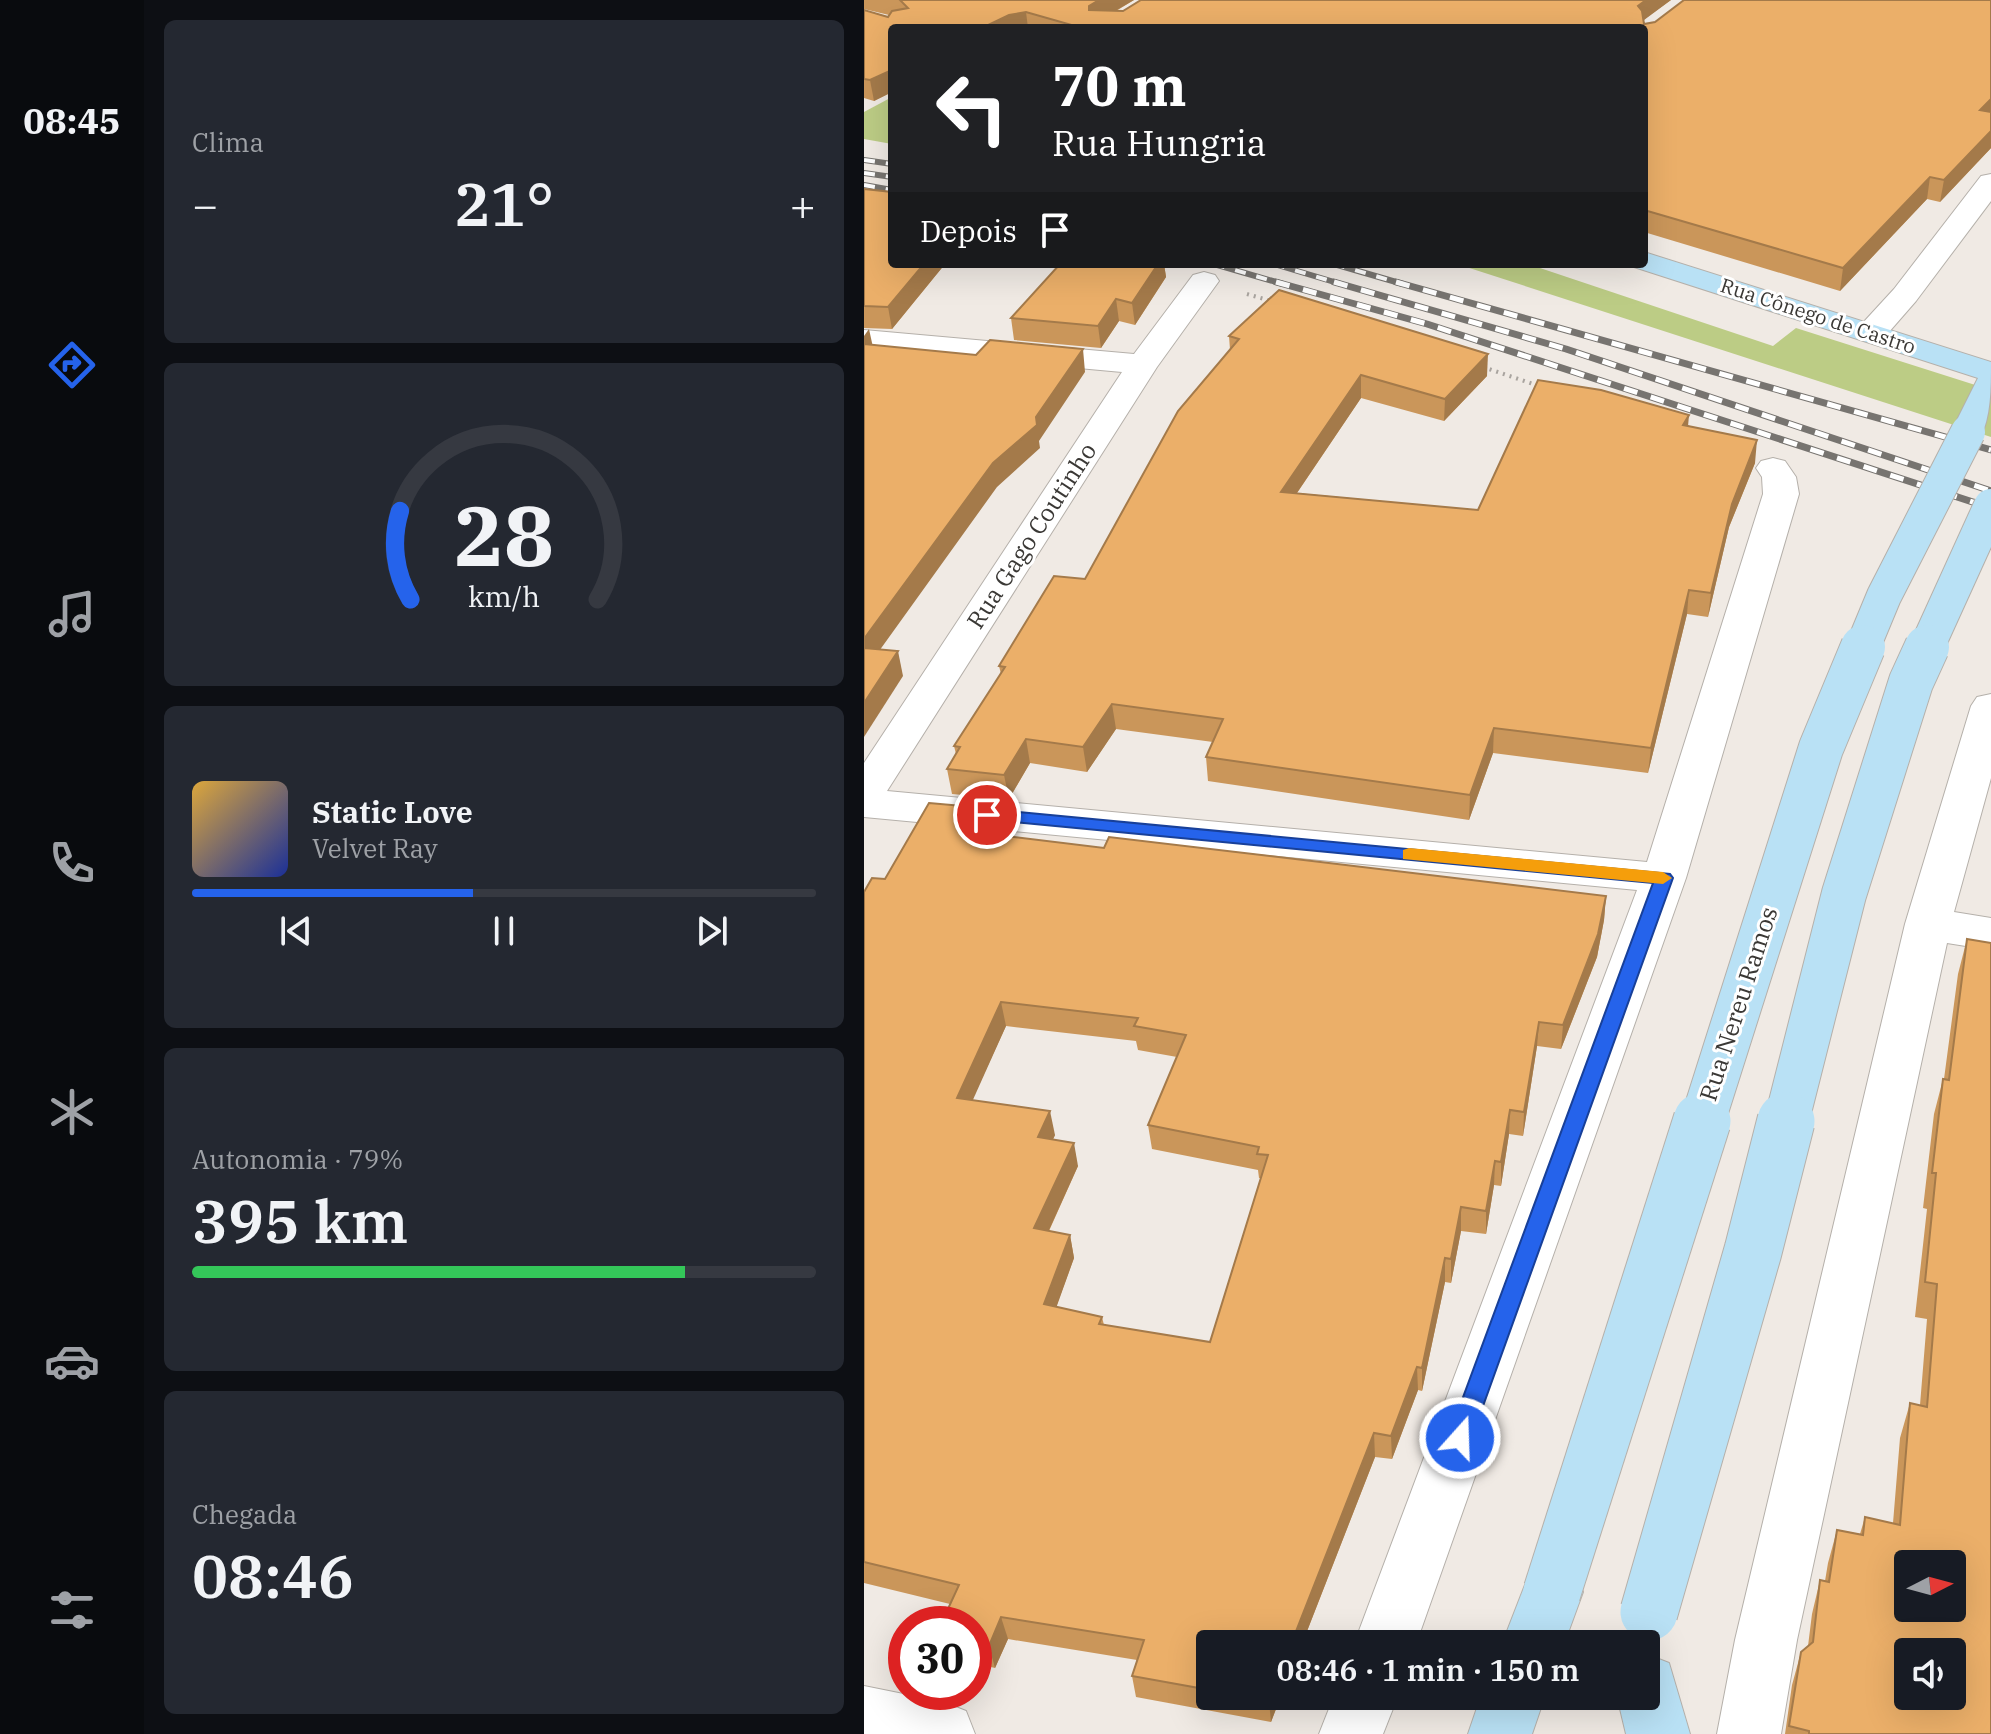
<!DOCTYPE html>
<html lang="pt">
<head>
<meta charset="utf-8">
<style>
	body { margin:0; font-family:"IBM Plex Serif",serif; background:#242831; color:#f1f3f6; height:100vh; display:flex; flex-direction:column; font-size:30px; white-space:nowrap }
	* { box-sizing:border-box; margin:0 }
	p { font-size:26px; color:#9ea1a6 }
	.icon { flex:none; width:44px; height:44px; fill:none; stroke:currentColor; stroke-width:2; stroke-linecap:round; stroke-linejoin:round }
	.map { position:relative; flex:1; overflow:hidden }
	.panel { display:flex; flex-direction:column; gap:20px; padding:20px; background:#0d0f14; width:720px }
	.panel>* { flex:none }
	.top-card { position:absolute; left:24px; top:24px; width:760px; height:244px; border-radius:8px; box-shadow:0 8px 32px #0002; background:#202124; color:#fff; overflow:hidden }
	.needle { width:52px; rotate:84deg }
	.controls { position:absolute; left:1030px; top:1550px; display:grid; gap:16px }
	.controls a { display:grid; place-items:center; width:72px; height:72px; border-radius:8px; background:#171b24; box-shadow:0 8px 32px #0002; font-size:40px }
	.speed { position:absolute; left:24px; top:1606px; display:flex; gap:16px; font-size:40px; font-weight:700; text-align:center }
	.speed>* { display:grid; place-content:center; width:104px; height:104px; border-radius:50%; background:#171b24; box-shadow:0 8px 32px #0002; line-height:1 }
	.speed .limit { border:12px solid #d22; background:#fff; color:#111 }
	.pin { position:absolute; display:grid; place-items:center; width:68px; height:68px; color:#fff; margin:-34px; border:4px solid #fff; border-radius:50%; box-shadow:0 2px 8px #0007 }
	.me { position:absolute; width:88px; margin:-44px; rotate:20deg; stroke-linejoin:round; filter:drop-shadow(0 0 6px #0008) }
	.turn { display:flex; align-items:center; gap:28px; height:168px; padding:0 32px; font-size:36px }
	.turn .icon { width:104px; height:104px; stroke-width:2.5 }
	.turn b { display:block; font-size:56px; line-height:68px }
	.then { display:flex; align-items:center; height:76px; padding:0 32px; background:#0003; gap:16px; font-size:30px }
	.big { font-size:60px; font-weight:600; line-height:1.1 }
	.panel .tile { flex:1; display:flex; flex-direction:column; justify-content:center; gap:12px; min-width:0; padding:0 28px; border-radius:12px; background:#242831 }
	.panel .dial { align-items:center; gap:0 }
	.dial svg { height:208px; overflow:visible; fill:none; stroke:#363941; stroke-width:7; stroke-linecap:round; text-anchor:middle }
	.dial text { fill:#f1f3f6; stroke:none }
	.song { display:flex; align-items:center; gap:24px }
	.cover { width:96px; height:96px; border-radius:12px; background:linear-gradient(135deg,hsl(40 70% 55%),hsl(230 70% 35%)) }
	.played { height:8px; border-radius:4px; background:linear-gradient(90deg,#2563eb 45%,#363941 45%) }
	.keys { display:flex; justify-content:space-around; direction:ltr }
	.heat { display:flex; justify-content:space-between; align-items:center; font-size:44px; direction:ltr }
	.charge { height:12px; border-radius:6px; background:linear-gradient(90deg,#34c759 79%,#363941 0) }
	.trip { position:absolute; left:332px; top:1630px; width:464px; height:80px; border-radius:8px; background:#171b24; box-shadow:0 8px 32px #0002; font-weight:600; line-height:80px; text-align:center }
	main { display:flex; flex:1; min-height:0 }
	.menu { display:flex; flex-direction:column; width:144px; justify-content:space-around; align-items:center; background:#090b0e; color:#9ea1a6 }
	.menu .icon { width:56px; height:56px }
	.menu .current { color:#2563eb }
	.menu b { font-size:36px; color:#f1f3f6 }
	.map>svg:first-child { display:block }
	.green { fill:#bccc85 }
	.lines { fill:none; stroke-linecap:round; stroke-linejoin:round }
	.street-casing { stroke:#b5b0aa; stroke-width:2 }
	.secondary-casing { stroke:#b5b0aa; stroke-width:2 }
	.path { stroke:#a9a49f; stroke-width:4; stroke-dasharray:2 5; stroke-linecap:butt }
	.street { fill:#fff; fill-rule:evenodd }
	.secondary { fill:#b9e1f5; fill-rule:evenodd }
	.rail-far1-casing { stroke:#777470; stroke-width:6 }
	.rail-casing { stroke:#777470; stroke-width:7 }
	.rail-far1 { stroke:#fff; stroke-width:4; stroke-dasharray:11; stroke-linecap:butt }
	.rail { stroke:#fff; stroke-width:5; stroke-dasharray:14; stroke-linecap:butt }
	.secondary-bridge-far2-casing { stroke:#b5b0aa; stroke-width:36; stroke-linecap:butt }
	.secondary-bridge-far1-casing { stroke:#b5b0aa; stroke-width:46; stroke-linecap:butt }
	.secondary-bridge-casing { stroke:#b5b0aa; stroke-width:59; stroke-linecap:butt }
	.secondary-bridge-far2 { stroke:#b9e1f5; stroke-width:34 }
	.secondary-bridge-far1 { stroke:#b9e1f5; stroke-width:44 }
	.secondary-bridge { stroke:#b9e1f5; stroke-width:57 }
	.wall { fill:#ca965a; fill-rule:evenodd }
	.shaded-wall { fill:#a47a4a }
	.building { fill:#ebaf69; stroke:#a47a4a; stroke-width:2; fill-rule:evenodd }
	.route { fill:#2563eb; stroke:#184099; stroke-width:2 }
	.slow { fill:#f59e0b }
	.labels { text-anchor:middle; stroke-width:6; stroke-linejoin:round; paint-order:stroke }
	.far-street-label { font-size:20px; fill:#3a3835; stroke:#fff }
	.street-label { font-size:24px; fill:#3a3835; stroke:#fff }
</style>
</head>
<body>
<main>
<nav class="menu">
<b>08:45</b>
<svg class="icon current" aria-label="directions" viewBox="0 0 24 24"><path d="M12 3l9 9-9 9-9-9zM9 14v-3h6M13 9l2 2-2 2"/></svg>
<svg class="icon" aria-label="music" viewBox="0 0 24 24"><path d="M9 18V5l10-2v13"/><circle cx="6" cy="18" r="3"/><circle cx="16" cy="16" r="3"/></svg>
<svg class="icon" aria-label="phone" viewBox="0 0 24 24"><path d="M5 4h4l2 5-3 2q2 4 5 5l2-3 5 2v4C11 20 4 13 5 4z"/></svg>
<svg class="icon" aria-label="climate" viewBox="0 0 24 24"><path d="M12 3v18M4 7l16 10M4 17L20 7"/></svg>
<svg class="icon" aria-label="car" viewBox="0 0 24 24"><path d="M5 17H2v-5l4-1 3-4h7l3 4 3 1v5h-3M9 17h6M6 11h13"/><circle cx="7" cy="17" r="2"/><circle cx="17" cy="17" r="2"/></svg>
<svg class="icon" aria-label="filters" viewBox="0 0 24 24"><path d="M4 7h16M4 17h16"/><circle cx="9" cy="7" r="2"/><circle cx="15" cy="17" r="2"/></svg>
</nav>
<section class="panel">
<div class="tile"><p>Clima</p>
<div class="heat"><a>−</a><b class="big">21°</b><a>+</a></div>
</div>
<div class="tile dial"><svg viewBox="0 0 100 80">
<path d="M14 69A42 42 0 1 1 86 69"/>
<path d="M14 69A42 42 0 0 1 10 35" stroke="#2563eb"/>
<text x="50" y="56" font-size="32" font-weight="700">28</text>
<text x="50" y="72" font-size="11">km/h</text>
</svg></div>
<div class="tile">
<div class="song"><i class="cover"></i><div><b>Static Love</b><p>Velvet Ray</p></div></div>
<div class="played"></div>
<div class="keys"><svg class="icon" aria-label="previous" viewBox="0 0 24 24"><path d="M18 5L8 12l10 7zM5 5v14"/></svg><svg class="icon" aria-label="pause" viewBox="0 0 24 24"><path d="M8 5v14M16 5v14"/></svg><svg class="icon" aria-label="next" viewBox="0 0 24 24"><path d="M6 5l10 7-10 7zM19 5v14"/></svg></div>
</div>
<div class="tile"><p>Autonomia · 79%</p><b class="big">395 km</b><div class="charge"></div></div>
<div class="tile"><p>Chegada</p><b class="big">08:46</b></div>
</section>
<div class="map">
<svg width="1127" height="1734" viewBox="0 0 1127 1734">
	<rect width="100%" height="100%" fill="#f0eae4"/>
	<!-- green -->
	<g class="green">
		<polygon points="28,97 28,144 0,139 0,112"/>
		<polygon points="593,264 676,264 673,267 909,346 932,328 1127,390 1127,437"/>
	</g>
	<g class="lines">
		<defs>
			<g id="street">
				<polygon points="1127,174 1127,201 1052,301 1018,340 996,340 991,333 996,326 1030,289 1117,176"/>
				<polygon points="340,272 351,275 355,281 293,367 23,791 783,862 899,494 898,477 892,468 897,461 909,458 921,461 932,477 935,494 822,878 552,1644 490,1644 773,890 0,817 0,763 258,372 0,348 0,330 270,354 329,275"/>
				<polygon points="1127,694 1127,778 1090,912 1127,918 1127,950 1083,943 933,1640 917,1734 853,1734 871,1640 1041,924 1107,706 1113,697"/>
				<polygon points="0,1686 79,1702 102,1711 111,1734 0,1734"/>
				<polygon points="470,1696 534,1696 519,1734 455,1734"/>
			</g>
			<g id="secondary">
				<path d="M 780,252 L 1127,362 C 1127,389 1127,416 1116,439 L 1104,442 L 1092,439 L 1087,432 L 1114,378 L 770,267 L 767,264 L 780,264 Z"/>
				<polygon points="688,1563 710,1572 719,1592 700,1644 638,1644 666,1572"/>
				<polygon points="782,1654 805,1663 826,1734 762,1734 753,1696 782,1696"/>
				<polygon points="617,1696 681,1696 668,1734 604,1734"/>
			</g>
		</defs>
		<!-- street casing -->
		<use href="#street" class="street-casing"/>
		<!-- secondary casing -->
		<use href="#secondary" class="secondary-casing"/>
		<!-- path -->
		<g class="path">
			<polyline points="383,294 407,301"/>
			<polyline points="619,367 678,387"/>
		</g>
		<!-- street -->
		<use href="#street" class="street"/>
		<!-- secondary -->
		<use href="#secondary" class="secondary"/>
		<defs>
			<g id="rail-far1">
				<polyline points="0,160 28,164"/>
				<polyline points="0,173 28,177"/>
				<polyline points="0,185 28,190"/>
				<polyline points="350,264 419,284"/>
				<polyline points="410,264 477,284"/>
				<polyline points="470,264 539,284"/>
			</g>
			<g id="rail">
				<polyline points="412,282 563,324 1127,508"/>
				<polyline points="470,282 702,349 1127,491"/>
				<polyline points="532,282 1127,450"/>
			</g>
		</defs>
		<!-- rail-far1 casing -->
		<use href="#rail-far1" class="rail-far1-casing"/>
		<!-- rail casing -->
		<use href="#rail" class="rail-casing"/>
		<!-- rail-far1 -->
		<use href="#rail-far1" class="rail-far1"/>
		<!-- rail -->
		<use href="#rail" class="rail"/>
		<defs>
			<g id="secondary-bridge-far2">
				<polyline points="998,649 1020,596 1104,432"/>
				<polyline points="1062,649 1127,506"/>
			</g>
			<g id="secondary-bridge-far1">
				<polyline points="838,1123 957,748 999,647"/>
				<polyline points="922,1123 980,894 1047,682 1063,647"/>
			</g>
			<g id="secondary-bridge">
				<polyline points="688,1592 838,1121"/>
				<polyline points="785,1612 889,1251 922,1121"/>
			</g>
		</defs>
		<!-- secondary-bridge-far2 casing -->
		<use href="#secondary-bridge-far2" class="secondary-bridge-far2-casing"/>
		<!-- secondary-bridge-far1 casing -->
		<use href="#secondary-bridge-far1" class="secondary-bridge-far1-casing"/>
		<!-- secondary-bridge casing -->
		<use href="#secondary-bridge" class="secondary-bridge-casing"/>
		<!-- secondary-bridge-far2 -->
		<use href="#secondary-bridge-far2" class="secondary-bridge-far2"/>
		<!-- secondary-bridge-far1 -->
		<use href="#secondary-bridge-far1" class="secondary-bridge-far1"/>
		<!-- secondary-bridge -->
		<use href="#secondary-bridge" class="secondary-bridge"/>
	</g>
	<!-- wall -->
	<g class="wall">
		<polygon points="0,0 270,0 252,11 259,11 277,0 807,0 779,20 780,24 1127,0 1127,148 1076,202 1063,199 976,291 780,232 780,28 28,28 28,92 10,101 0,98 0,10 24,17 25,15 0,9"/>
		<polygon points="0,189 28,264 81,264 28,329 0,328"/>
		<polygon points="196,264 300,264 302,277 271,325 255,321 237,348 150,340 147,318"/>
		<polygon points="365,336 623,376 580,421 497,398 433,493 614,510 824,426 891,463 865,527 844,617 823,614 784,773 629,753 605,820 344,781 342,757 349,742 252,729 223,772 166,763 145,799 88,794 83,769 92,754 90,746 137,674 135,666 221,579 366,350"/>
		<path d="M 122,808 L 126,832 L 125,834 L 240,848 L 742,896 L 740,920 L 733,957 L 697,1049 L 673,1046 L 659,1136 L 645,1134 L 637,1186 L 630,1185 L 622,1234 L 597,1231 L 587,1283 L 581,1282 L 558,1391 L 554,1390 L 528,1459 L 511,1457 L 438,1644 L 346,1644 L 346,1696 L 417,1696 L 407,1722 L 272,1697 L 268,1676 L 273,1660 L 144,1639 L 131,1668 L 110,1663 L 110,1624 L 86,1604 L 0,1583 L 0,892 L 21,879 ZM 142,1026 L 272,1041 L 274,1050 L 313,1057 L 284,1125 L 288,1149 L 394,1170 L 395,1178 L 397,1178 L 346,1342 L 240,1325 L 238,1317 L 192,1307 L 210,1258 L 206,1235 L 185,1231 L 214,1166 L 189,1139 L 191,1135 L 108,1100 Z"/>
		<polygon points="1103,939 1127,1734 921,1734 928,1685 937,1652 944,1646 948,1614 956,1580 961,1581 964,1563 973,1530 996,1534 1001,1517 1029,1523 1036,1438 1046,1403 1056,1405 1063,1319 1051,1317 1063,1209 1059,1208 1070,1114 1079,1079 1080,1079 1094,974"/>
	</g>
	<!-- shaded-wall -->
	<g class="shaded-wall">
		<polygon points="235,0 270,0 227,25 225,10 225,6"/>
		<polygon points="782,0 807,0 772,26 774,6"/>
		<polygon points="162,12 164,28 118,28 145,15"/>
		<polygon points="28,70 28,92 10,101 6,80"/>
		<polygon points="1127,99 1127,117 1116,110"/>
		<polygon points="1127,131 1127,148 1076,202 1080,180"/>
		<polygon points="1066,177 1063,199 976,291 979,268"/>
		<polygon points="60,264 81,264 28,329 24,307"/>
		<polygon points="294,264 300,264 302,277 271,325 268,303"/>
		<polygon points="252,299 255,321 237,348 234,326"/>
		<polygon points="5,329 10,352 0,364 0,336"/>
		<polygon points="219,349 221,372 175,441 176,448 133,487 0,672 0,639 129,463 172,417"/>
		<polygon points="624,354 623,376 580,421 581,399"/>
		<polygon points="497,375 497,398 418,515 417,492"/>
		<polygon points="825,415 823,438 819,425"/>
		<polygon points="893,440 891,463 865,527 844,617 847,593 868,504"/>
		<polygon points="825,590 823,614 784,773 787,748"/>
		<polygon points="34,651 39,676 0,737 0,703"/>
		<polygon points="248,704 252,729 223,772 219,747"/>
		<polygon points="630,728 629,753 605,820 606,795"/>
		<polygon points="162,739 166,763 145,799 140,775"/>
		<polygon points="122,808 126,832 112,856 108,832"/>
		<polygon points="742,896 740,920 733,957 697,1049 699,1025"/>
		<polygon points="137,1002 142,1026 99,1122 93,1098"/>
		<polygon points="675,1022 673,1046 659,1136 660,1112"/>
		<polygon points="646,1110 645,1134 637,1186 637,1162"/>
		<polygon points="186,1111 191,1135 179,1161 174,1137"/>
		<polygon points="210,1143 214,1166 175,1252 170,1228"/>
		<polygon points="631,1161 630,1185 622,1234 622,1211"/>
		<polygon points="597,1207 597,1231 587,1283 587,1259"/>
		<polygon points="206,1235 210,1258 185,1328 180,1304"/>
		<polygon points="581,1258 581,1282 558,1391 558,1368"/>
		<polygon points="553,1367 554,1390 528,1459 527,1436"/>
		<polygon points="510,1433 511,1457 438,1644 427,1644"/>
		<polygon points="137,1617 144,1639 131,1668 125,1646"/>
		<polygon points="407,1696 417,1696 407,1722 405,1701"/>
	</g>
	<!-- building -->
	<g class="building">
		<polygon points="36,0 235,0 225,6 225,10 259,11 277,0 782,0 774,6 778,11 780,24 791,22 820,0 1127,0 1127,99 1116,110 1127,112 1127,131 1080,180 1066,177 979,268 780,210 782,208 780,207 780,28 218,28 162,12 145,15 118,28 28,28 28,70 6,80 0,79 0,10 24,17 28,11 44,8"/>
		<polygon points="0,189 28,192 28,264 60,264 24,307 0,306"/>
		<polygon points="196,264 294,264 268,303 252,299 234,326 147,318"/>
		<polygon points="415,290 624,354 581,399 497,375 417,492 614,510 674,380 737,390 825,415 819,425 893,440 868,504 847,593 825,590 787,748 630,728 606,795 342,757 359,719 248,704 219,747 162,739 140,775 83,769 96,747 90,746 141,667 135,666 190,576 221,579 314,411 375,339 365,336"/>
		<polygon points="126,340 219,349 172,417 173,425 129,463 0,639 0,344 112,355"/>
		<polygon points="0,648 34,651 0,703"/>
		<path d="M 65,803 L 122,808 L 108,832 L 240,848 L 245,837 L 742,896 L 734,934 L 699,1025 L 675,1022 L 660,1112 L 646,1110 L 637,1162 L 631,1161 L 622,1211 L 597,1207 L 587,1259 L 581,1258 L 558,1368 L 553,1367 L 527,1436 L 510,1433 L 427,1644 L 346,1644 L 346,1690 L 268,1676 L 280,1640 L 137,1617 L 125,1646 L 110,1643 L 110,1624 L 77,1624 L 95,1585 L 0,1562 L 0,892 L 8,878 L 21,879 ZM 137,1002 L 274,1018 L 270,1026 L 322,1035 L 284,1125 L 395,1147 L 393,1154 L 404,1155 L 346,1342 L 235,1324 L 238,1317 L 180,1304 L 206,1235 L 170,1228 L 210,1143 L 174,1137 L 186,1111 L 93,1098 Z"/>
		<path d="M 1103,939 L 1127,943 L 1127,1734 L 945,1734 L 945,1731 L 925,1726 L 937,1652 L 949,1642 L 956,1580 L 965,1582 L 973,1530 L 999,1535 L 1001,1517 L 1036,1525 L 1046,1403 L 1063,1407 L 1073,1284 L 1061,1282 L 1072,1173 L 1068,1173 L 1079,1079 L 1085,1080 ZM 1044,1564 L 1088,1564 L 1088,1608 L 1044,1608 ZM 1044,1652 L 1088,1652 L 1088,1696 L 1044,1696 Z"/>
		<polygon points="379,1696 407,1696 405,1701"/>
	</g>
	<!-- route -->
	<polygon class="route" points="123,809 806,874 809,878 605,1445 596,1448 588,1445 584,1438 789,883 117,819 114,815"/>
	<!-- slow -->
	<polygon class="slow" points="545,848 799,872 808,878 799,884 539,859 539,850"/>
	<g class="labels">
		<!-- far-street labels -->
		<g class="far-street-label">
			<text transform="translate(954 316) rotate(18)" y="7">Rua Cônego de Castro</text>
		</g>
		<!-- street labels -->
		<g class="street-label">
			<text transform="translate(168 536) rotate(-57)" y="8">Rua Gago Coutinho</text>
			<text transform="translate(875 1004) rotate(-72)" y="8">Rua Nereu Ramos</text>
		</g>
	</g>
</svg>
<div class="controls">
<a><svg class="needle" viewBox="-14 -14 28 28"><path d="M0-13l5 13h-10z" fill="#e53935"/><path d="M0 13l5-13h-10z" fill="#9ea1a6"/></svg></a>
<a><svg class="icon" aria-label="sound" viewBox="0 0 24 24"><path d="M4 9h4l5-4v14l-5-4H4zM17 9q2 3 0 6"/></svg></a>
</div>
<div class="speed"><div class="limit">30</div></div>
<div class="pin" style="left:123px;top:815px;background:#d93025"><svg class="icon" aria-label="arrive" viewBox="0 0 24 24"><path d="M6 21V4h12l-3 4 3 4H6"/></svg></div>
<svg class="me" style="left:596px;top:1438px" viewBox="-20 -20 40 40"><circle r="17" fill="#2563eb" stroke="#fff" stroke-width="3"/><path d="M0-11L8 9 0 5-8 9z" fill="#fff"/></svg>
<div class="trip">08:46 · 1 min · 150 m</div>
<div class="top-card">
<div class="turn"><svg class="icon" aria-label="left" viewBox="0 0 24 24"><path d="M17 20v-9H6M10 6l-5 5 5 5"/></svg><div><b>70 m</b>Rua Hungria</div></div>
<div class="then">Depois<svg class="icon" aria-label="arrive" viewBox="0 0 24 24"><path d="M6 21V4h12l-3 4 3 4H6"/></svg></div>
</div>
</div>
</main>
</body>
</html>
